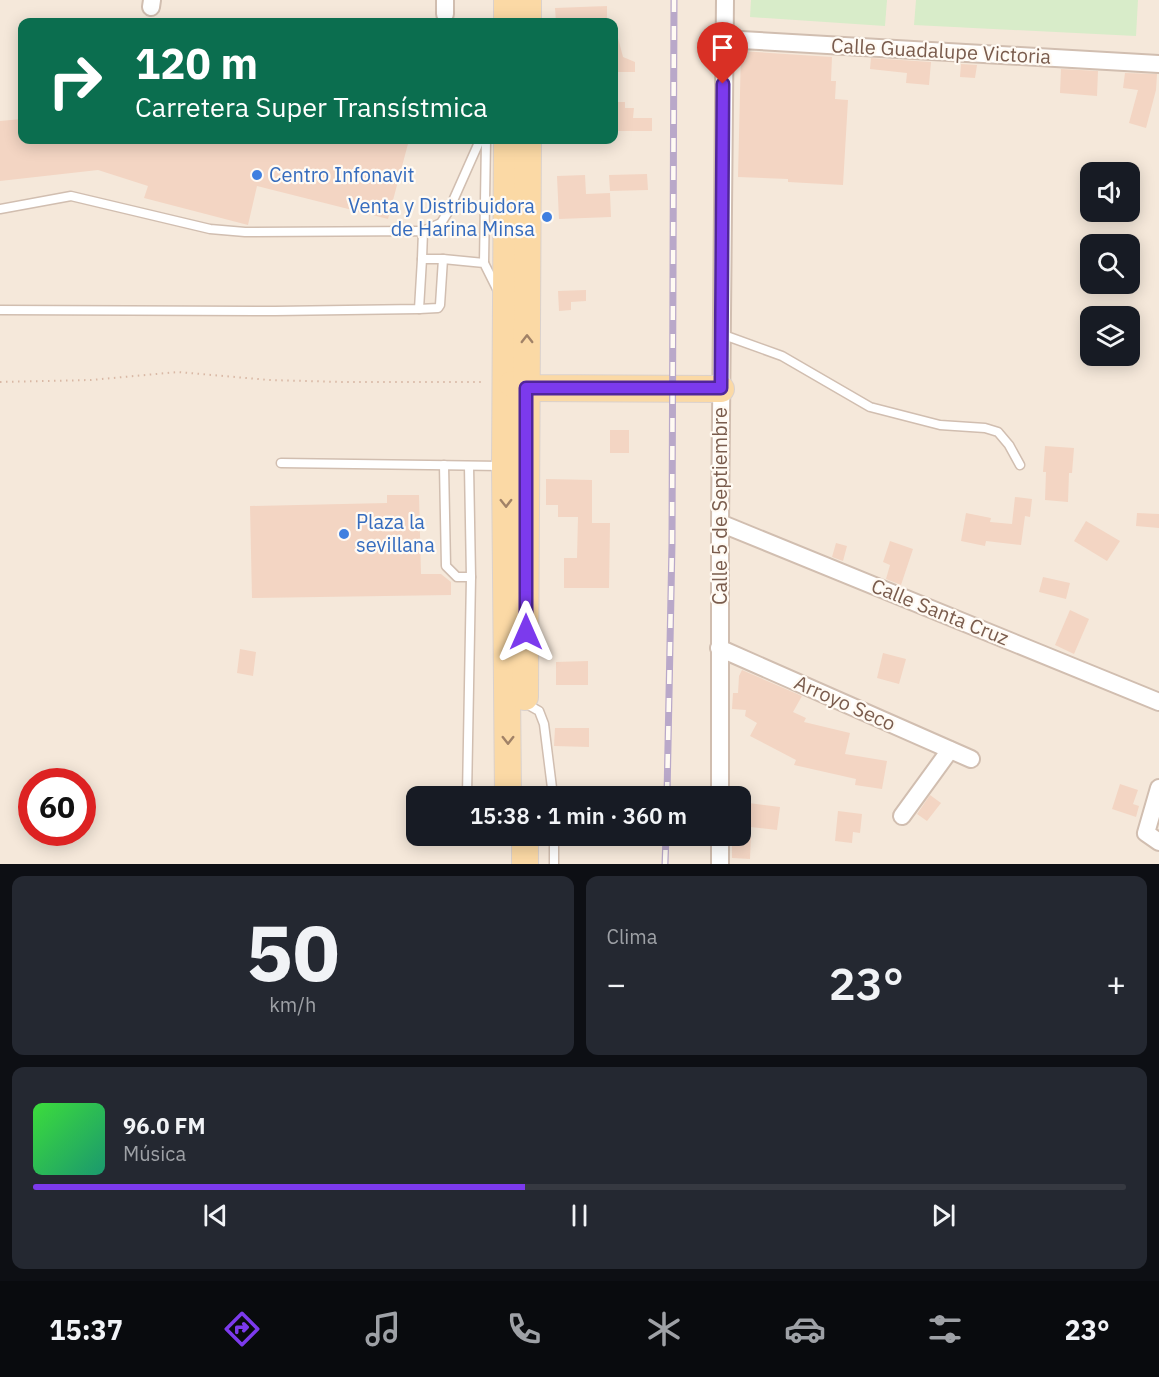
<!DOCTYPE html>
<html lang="es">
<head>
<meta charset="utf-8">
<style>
	body { margin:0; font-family:"IBM Plex Sans",sans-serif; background:#242831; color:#f1f3f6; height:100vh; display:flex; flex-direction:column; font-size:22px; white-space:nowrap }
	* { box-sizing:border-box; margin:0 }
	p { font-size:20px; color:#9ea1a6 }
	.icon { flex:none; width:33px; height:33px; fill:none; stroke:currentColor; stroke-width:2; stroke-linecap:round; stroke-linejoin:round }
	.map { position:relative; height:864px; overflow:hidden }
	.side { display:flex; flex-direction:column; gap:12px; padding:12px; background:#0d0f14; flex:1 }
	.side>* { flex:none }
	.hud { position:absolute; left:18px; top:18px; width:600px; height:126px; border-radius:12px; box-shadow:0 3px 15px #0003; background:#0b6e4f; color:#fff; overflow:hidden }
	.tools { position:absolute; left:1080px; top:162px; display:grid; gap:12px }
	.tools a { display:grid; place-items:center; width:60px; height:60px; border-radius:12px; background:#171b24; box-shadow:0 3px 15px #0003; font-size:30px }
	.speed { position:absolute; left:18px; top:768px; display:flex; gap:12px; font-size:30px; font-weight:700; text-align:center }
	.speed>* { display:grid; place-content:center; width:78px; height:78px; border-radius:50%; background:#171b24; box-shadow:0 3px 15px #0003; line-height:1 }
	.speed .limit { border:9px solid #d22; background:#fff; color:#111 }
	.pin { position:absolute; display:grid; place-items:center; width:51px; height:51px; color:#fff; margin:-62px -26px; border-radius:50% 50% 50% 0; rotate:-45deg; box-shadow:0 0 6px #0007 }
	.pin .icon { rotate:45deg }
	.me { position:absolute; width:66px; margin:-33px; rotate:0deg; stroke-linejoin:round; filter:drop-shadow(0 0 4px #0008) }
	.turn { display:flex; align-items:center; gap:21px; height:126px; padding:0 18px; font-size:27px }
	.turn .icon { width:78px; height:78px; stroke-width:2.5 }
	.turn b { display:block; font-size:42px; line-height:51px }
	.big { font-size:45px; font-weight:600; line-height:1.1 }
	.side .tile { flex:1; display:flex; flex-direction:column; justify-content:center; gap:9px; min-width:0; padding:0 21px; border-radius:12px; background:#242831 }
	.side .dial { align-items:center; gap:0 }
	.dial b { font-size:78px; line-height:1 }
	.song { display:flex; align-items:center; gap:18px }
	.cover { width:72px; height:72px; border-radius:9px; background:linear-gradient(135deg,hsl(120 70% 55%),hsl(160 70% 35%)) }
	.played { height:6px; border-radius:3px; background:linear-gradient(90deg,#7c3aed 45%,#363941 45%) }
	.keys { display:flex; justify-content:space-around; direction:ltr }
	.heat { display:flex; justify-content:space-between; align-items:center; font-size:33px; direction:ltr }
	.side .tiles { flex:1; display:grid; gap:12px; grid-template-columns:1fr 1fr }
	.tile:last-child { grid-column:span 2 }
	.trip { position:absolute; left:406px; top:786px; width:345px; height:60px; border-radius:12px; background:#171b24; box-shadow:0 3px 15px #0003; font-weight:600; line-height:60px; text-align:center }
	.menu { display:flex; height:96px; justify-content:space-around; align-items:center; background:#090b0e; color:#9ea1a6 }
	.menu .icon { width:42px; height:42px }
	.menu .active { color:#7c3aed }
	.menu b { font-size:27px; color:#f1f3f6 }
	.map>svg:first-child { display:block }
	.residential { fill:#f5e8da; fill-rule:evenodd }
	.green { fill:#d8ecc9 }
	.building { fill:#f3d5c3 }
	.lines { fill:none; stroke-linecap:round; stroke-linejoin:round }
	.service-casing { stroke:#d1beb0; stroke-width:11 }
	.minor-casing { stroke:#d1beb0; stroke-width:20 }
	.primary-casing { stroke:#dad1cd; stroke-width:28 }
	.path { stroke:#d9b8a5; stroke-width:2; stroke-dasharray:1.5 4.5; stroke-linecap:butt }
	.service { stroke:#fff; stroke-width:8 }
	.minor { stroke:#fff; stroke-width:16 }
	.primary { stroke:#fbd9a5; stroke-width:26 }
	.rail-casing { stroke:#b9a8c9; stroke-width:7 }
	.rail { stroke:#fffaf3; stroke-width:4.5; stroke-dasharray:14; stroke-linecap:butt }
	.oneway { stroke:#a18267 }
	.route-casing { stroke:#51269a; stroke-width:15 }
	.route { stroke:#7c3aed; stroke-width:10 }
	.shop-dot { fill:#3f7fe0; stroke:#fffaf3; stroke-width:2 }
	.labels { text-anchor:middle; stroke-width:4.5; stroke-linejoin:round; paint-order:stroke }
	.street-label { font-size:20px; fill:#7a5c4d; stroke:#fffaf3 }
	.shop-label { font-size:20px; fill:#366cbe; stroke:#fffaf3; text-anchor:start }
</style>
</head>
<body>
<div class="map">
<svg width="1159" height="864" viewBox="0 0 1159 864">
	<rect width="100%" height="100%" fill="#fdf6ec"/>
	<!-- residential -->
	<path class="residential" d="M 0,0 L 1159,0 L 1159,864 L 0,864 ZM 22,22 L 614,22 L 614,140 L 22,140 ZM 1090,172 L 1130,172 L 1130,212 L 1090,212 ZM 1090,244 L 1130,244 L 1130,284 L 1090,284 ZM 1090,316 L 1130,316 L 1130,356 L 1090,356 ZM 32,782 L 82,782 L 82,832 L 32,832 ZM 417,796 L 741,796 L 741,836 L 417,836 Z"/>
	<!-- green -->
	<g class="green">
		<polygon points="751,0 887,0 885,26 750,17"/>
		<polygon points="916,0 1138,0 1136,36 914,25"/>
	</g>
	<!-- building -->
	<g class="building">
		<polygon points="607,6 607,22 556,22 555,8"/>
		<polygon points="614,34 617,34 623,57 635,62 635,72 614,72"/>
		<polygon points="741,51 832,57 831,81 836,81 835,99 848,100 843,185 788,182 788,179 738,177"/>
		<polygon points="871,58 931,62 929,85 906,83 907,73 870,69"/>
		<polygon points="961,64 977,65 975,78 960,77"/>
		<polygon points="1061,69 1098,71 1097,96 1060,93"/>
		<polygon points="1125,73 1157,74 1156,90 1146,128 1129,123 1138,90 1123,88"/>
		<polygon points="614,102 625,102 625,108 634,108 633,118 652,118 652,131 614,131"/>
		<polygon points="22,119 22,140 409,140 388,219 257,186 248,225 144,198 148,186 98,170 0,181 0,121"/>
		<polygon points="647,174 648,190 610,191 609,175"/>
		<polygon points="585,175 586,194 610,193 611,217 559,219 557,176"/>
		<polygon points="586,290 586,301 571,302 571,310 559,311 558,291"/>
		<rect x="610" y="430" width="19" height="23"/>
		<polygon points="1045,446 1074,448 1072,473 1069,473 1068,502 1045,500 1046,472 1043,472"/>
		<polygon points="546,479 592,480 592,523 610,523 609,588 564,588 564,558 577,558 578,517 558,517 558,505 546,505"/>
		<polygon points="387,495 419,495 421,574 441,574 451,582 451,595 252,598 250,506 387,503"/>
		<polygon points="1015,497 1032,499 1030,517 1025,516 1021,545 986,541 985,546 961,541 966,513 991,518 990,522 1012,524"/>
		<polygon points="1137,513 1159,514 1159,528 1136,526"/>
		<polygon points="1086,521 1120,541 1107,561 1074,541"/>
		<polygon points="890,541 913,549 901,585 886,579 890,565 883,562"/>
		<polygon points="836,543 847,546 843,561 832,557"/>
		<polygon points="1043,577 1070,583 1066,599 1039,592"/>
		<polygon points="1070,610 1089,619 1074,654 1055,645"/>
		<polygon points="240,649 256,652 253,676 237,673"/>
		<polygon points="883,653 906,659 899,684 877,678"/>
		<polygon points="588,661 588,685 556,685 556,662"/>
		<polygon points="742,670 802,696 793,712 806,718 804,722 850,733 845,754 887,761 882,789 855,785 856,779 794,765 796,760 750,736 757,723 745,716 746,710 732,709 733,693 738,693 739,676"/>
		<polygon points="555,728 589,728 589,747 554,746"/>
		<polygon points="1120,784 1138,790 1133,804 1139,806 1136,817 1112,809"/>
		<polygon points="930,795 941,803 927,821 917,814"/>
		<polygon points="741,802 780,807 777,830 741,826"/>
		<polygon points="838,811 862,814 860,833 853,832 852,843 835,841"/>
		<polygon points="732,836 751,836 750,859 732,858"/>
	</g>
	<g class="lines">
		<defs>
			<g id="service">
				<polyline points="0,209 71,196 210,229 245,232 423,231 422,259"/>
				<polyline points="423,231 441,223 448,212 480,140"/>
				<polyline points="484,263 486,140"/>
				<polyline points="419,309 438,308 440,305 443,259"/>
				<polyline points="0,310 275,311 419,309 422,259 443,259 484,263 498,291"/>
				<polyline points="721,334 782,356 870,407 940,425 985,428 998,432 1009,445 1020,465"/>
				<polyline points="281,463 502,466"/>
				<polyline points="444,465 446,566 457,577 471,577 469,466"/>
				<polyline points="523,702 539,711 544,724 553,796"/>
				<polyline points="467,796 471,577"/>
				<polyline points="554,836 554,864"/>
			</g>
			<g id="minor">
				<polyline points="445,0 445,14"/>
				<polyline points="151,7 152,0"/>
				<polyline points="723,39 1159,64"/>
				<polyline points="720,523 1159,702"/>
				<polyline points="719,648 971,759"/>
				<polyline points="1159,788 1146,833 1159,842"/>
				<polyline points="720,796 720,523 725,0"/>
				<polyline points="902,816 950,750"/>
				<polyline points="720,836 720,864"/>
			</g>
			<g id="primary">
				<polyline points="507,22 507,0"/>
				<polyline points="528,22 528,0"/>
				<polyline points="507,140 505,466 508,796"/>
				<polyline points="512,384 527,388 721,389"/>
				<polyline points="525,697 528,140"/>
				<polyline points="525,836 525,864"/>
			</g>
		</defs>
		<!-- service casing -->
		<use href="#service" class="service-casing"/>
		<!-- minor casing -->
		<use href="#minor" class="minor-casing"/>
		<!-- primary casing -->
		<use href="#primary" class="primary-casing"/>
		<!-- path -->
		<polyline class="path" points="0,382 91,380 178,372 269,380 342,382 485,382"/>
		<!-- service -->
		<use href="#service" class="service"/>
		<!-- minor -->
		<use href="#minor" class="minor"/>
		<!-- primary -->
		<use href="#primary" class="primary"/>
		<defs>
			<g id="rail">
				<polyline points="667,796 672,543 674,0"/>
				<polyline points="665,864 666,836"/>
			</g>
		</defs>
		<!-- rail casing -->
		<use href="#rail" class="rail-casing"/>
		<!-- rail -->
		<use href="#rail" class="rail"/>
	</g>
	<!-- one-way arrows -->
	<defs><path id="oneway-chevron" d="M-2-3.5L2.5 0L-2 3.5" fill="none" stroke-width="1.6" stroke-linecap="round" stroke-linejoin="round" transform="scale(1.5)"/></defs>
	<g class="oneway">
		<use href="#oneway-chevron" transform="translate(527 339) rotate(-90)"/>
		<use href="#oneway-chevron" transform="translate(506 503) rotate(89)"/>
		<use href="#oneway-chevron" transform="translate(508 740) rotate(90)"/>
	</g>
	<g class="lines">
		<defs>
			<polyline id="route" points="526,632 526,388 721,388 723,84"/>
		</defs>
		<!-- route casing -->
		<use href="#route" class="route-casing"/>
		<!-- route -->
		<use href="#route" class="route"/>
	</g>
	<!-- markers -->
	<g class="shop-dot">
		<circle cx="257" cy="175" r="6"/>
		<circle cx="547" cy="217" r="6"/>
		<circle cx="344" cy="534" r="6"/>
	</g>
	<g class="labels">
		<!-- street labels -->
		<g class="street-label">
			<text transform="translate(941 51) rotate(3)" y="7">Calle Guadalupe Victoria</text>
			<text transform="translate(720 506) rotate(-90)" y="7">Calle 5 de Septiembre</text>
			<text transform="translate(940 612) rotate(22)" y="7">Calle Santa Cruz</text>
			<text transform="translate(845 703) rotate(24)" y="7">Arroyo Seco</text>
		</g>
		<!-- shop labels -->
		<g class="shop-label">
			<text x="269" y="182">Centro Infonavit</text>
			<text x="535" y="213" text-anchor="end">Venta y Distribuidora<tspan x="535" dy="23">de Harina Minsa</tspan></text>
			<text x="356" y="529">Plaza la<tspan x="356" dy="23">sevillana</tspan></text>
		</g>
	</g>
</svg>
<div class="tools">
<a><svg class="icon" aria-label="sound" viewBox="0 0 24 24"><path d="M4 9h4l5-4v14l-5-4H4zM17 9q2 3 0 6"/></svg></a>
<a><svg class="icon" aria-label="search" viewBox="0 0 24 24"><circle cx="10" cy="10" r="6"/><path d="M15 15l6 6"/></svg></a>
<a><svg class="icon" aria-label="layers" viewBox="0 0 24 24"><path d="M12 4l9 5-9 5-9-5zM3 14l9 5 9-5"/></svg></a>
</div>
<div class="speed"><div class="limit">60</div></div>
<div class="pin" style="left:723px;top:84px;background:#d93025"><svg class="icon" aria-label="arrive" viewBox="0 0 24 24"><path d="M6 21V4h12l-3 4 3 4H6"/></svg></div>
<svg class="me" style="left:526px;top:632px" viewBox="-20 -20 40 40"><path d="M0-17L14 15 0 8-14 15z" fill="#7c3aed" stroke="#fff" stroke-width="4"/></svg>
<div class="trip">15:38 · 1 min · 360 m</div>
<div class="hud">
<div class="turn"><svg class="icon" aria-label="right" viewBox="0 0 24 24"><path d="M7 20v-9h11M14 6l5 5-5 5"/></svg><div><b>120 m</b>Carretera Super Transístmica</div></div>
</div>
</div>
<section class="side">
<div class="tiles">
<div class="tile dial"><b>50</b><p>km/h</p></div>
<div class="tile"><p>Clima</p>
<div class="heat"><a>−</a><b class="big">23°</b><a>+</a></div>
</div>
<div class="tile">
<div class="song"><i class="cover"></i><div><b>96.0 FM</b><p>Música</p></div></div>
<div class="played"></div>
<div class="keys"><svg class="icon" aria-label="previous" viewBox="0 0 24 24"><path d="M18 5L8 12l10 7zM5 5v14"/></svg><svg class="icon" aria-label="pause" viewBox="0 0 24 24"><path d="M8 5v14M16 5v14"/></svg><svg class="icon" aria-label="next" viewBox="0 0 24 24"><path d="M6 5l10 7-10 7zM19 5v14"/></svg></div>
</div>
</div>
</section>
<nav class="menu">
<b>15:37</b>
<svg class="icon active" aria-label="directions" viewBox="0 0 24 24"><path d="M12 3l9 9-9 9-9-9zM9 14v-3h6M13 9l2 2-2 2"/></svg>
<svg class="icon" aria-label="music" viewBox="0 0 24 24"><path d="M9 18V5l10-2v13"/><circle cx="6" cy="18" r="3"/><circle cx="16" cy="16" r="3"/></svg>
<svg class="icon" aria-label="phone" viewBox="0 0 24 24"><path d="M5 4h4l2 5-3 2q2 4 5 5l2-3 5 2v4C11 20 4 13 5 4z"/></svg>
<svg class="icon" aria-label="climate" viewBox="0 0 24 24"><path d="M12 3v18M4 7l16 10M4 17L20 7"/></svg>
<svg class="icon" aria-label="car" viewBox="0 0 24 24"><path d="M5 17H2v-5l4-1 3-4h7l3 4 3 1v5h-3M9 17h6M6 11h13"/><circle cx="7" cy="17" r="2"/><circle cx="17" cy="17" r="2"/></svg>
<svg class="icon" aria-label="filters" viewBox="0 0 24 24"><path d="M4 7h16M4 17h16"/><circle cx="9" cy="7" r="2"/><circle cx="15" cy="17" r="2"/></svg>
<b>23°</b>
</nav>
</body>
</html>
